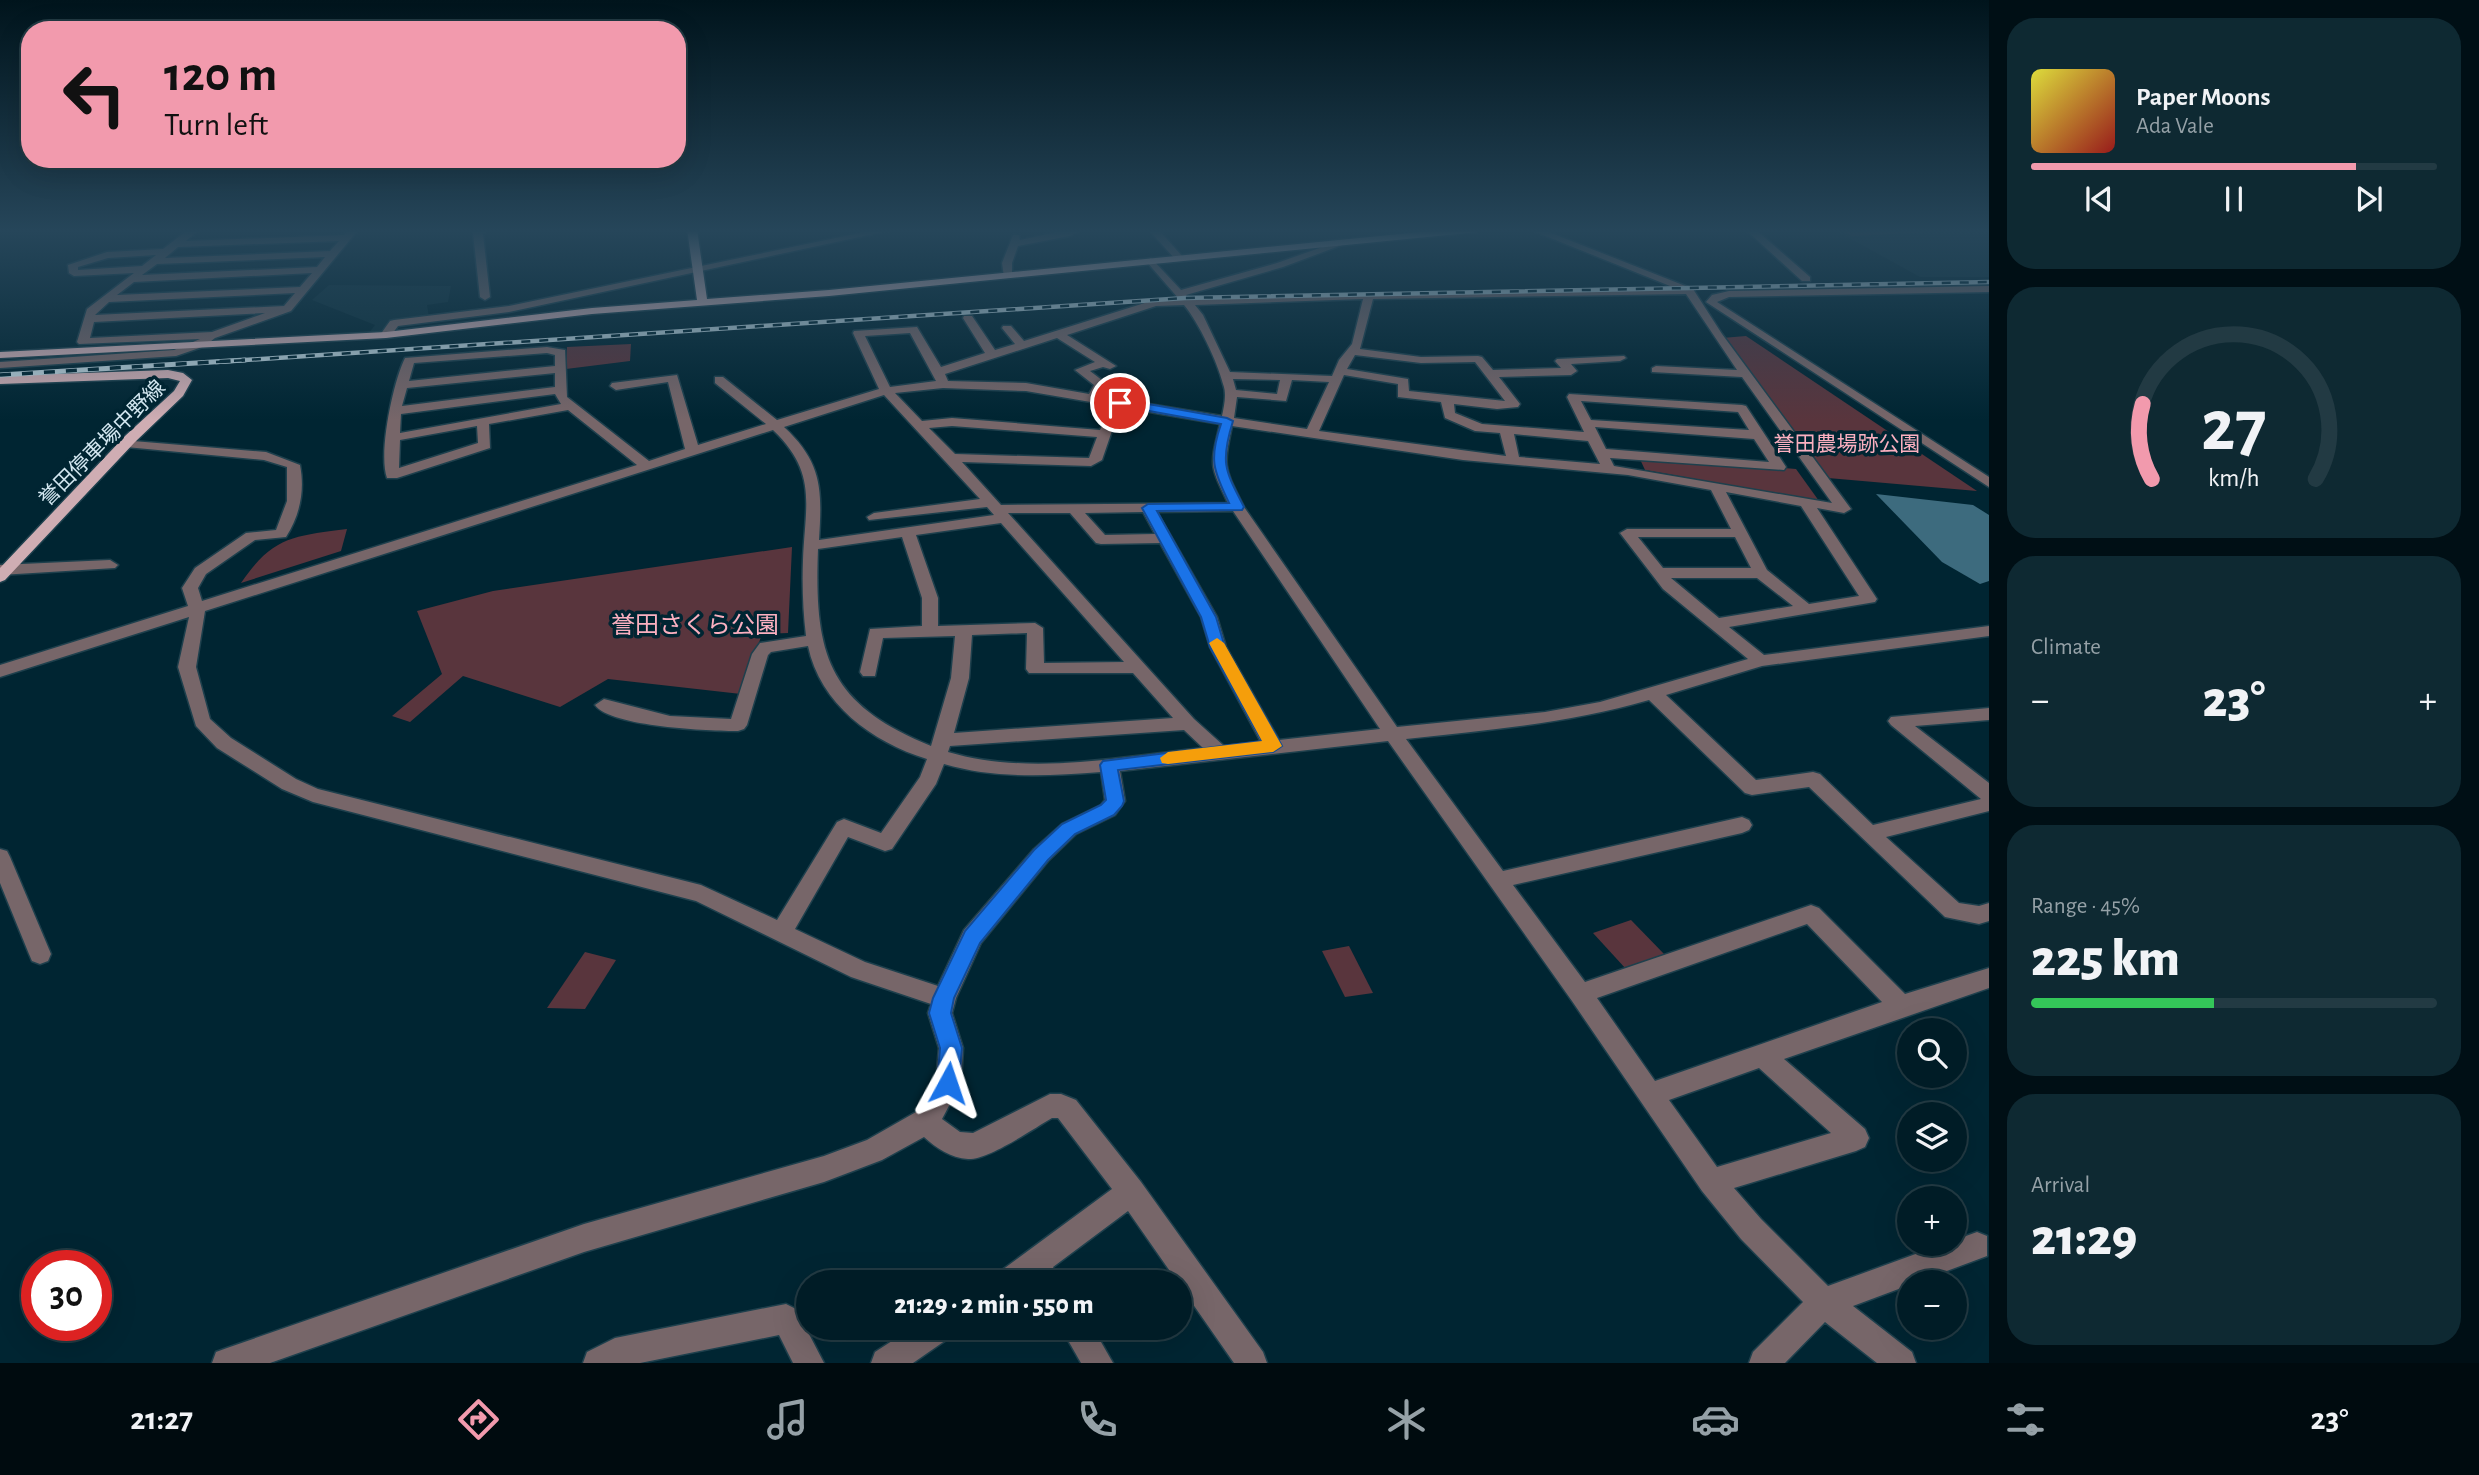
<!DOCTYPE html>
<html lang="en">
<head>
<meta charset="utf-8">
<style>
	body { margin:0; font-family:"Alegreya Sans","Noto Sans JP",sans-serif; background:#0e2932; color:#f1f3f6; height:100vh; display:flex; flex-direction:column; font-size:26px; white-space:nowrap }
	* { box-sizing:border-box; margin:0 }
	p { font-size:23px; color:#95a1a7 }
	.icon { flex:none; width:38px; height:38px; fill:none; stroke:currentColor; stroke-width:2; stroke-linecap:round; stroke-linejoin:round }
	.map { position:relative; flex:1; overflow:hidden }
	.drawer { display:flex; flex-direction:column; gap:18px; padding:18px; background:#000f15; width:490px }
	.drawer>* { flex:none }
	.guide { position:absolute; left:21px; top:21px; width:665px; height:147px; border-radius:28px; box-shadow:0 7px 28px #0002,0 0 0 2px #223a43; background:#f29aad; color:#111; overflow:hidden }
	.controls { position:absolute; left:1897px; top:1018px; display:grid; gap:14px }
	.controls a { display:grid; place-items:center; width:70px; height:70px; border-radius:50%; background:#001c26; box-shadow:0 7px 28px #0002,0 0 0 2px #223a43; font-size:35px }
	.speed { position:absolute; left:21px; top:1250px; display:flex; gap:14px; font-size:35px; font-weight:700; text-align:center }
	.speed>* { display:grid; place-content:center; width:91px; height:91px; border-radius:50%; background:#001c26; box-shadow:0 7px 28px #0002,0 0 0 2px #223a43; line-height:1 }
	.speed .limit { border:10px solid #d22; background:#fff; color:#111 }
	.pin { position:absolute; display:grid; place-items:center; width:60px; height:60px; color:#fff; margin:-30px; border:4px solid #fff; border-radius:50%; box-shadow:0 2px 7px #0007 }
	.me { position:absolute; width:77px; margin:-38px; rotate:5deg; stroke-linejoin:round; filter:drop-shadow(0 0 5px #0008) }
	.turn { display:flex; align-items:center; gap:24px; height:147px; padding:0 28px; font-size:32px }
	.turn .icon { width:91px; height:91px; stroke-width:2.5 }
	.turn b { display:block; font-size:49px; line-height:60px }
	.big { font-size:52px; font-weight:800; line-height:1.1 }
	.drawer .tile { flex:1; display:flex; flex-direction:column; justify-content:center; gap:10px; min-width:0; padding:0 24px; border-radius:28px; background:#0e2932 }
	.drawer .dial { align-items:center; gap:0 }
	.dial svg { height:182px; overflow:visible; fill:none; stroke:#223a43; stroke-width:7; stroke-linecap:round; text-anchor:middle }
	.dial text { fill:#f1f3f6; stroke:none }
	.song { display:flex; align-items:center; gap:21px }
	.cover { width:84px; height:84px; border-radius:10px; background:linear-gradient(135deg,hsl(60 70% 55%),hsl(0 70% 35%)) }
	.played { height:7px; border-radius:4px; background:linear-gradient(90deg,#f29aad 80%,#223a43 80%) }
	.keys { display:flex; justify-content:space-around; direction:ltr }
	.heat { display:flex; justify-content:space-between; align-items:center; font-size:38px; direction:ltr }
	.charge { height:10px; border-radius:5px; background:linear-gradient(90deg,#34c759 45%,#223a43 0) }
	.trip { position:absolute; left:796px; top:1270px; width:396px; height:70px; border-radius:35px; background:#001c26; box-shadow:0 7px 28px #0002,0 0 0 2px #223a43; font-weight:800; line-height:70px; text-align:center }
	.tab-bar { display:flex; height:112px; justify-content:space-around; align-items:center; background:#000b0f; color:#95a1a7 }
	.tab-bar .icon { width:49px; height:49px }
	.tab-bar .selected { color:#f29aad }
	.tab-bar b { font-size:32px; color:#f1f3f6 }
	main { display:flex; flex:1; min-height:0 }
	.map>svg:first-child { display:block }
	.built { fill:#0b303d }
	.green { fill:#59353d }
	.water { fill:#3d6b7e }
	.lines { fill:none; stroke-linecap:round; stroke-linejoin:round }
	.minor-casing { stroke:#1e404d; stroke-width:3 }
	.major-casing { stroke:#1e404d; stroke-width:3 }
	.minor { fill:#776669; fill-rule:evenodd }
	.major { fill:#cfadb3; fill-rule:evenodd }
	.rail-far1-casing { stroke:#bad0d9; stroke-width:4.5 }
	.rail-casing { stroke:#bad0d9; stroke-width:5 }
	.rail-far1 { stroke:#002532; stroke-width:2.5; stroke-dasharray:9; stroke-linecap:butt }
	.rail { stroke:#002532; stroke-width:3.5; stroke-dasharray:11; stroke-linecap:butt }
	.route { fill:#1a73e8; stroke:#114b97; stroke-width:2 }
	.slow { fill:#f59e0b }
	.labels { text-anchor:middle; stroke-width:7; stroke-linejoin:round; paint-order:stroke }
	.far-street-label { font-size:21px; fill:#d3e7f0; stroke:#002532 }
	.far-park-label { font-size:21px; fill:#fbb0c0; stroke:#002532 }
	.park-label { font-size:24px; fill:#fbb0c0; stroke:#002532 }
</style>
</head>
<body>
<main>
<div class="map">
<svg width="1989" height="1363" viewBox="0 0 1989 1363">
	<rect width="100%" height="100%" fill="#002532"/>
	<!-- built -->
	<g class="built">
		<polygon points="1833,229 1989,229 1989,277 1920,277"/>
		<polygon points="329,285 451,286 448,302 427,305 429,317 393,322 386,332 369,333 375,325 312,300"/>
	</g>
	<!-- green -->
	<g class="green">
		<polygon points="1839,229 1989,229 1852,236"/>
		<polygon points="1746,336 1977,491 1828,478 1722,338"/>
		<polygon points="631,344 630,361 566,369 567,347"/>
		<polygon points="1639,457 1796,469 1819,501 1645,470"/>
		<path d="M 347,529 L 341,551 L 241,583 C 273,536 294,536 347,529 Z"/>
		<polygon points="792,547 788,633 762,634 741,694 608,679 560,707 463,676 410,722 392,716 442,674 417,611 493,591"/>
		<polygon points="1631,920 1665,955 1626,969 1593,933"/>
		<polygon points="1349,946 1373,993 1345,997 1322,951"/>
		<polygon points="585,952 616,960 585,1009 547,1008"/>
	</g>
	<!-- water -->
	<polygon class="water" points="1876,494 1973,505 1989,515 1989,581 1980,584 1942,562"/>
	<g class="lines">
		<defs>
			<g id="minor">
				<path d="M 189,229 L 200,229 L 186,241 L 344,235 L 349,229 L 359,229 L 291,311 L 215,338 L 205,346 L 176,356 L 0,368 L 0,362 L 174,350 L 200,339 L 79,344 L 77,342 L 87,309 L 134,273 L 74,276 L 69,273 L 68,265 L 107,252 L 163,249 ZM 339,241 L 330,251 L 165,258 L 178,247 ZM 156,255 L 142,266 L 78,270 L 78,267 L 108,258 ZM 325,257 L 317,267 L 142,275 L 157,264 ZM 312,273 L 300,287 L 117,295 L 134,282 ZM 295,293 L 284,306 L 95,315 L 109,302 ZM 265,313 L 212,332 L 90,338 L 94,322 Z"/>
				<polygon points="478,229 490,229 483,234 490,297 485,300 480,297 473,233"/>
				<polygon points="879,229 897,229 509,312 398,326 390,337 380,335 390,321 394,320 509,306"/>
				<polygon points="1071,229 1083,229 1070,236 1018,246 1012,263 1012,275 1004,277 1002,263 1013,235 1019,235 1020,240"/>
				<polygon points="1148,229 1158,229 1182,256 1182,260 1176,260"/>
				<path d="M 1528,229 L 1541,229 L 1693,289 L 1722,334 L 1851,509 L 1844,513 L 1817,508 L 1877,599 L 1875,602 L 1729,627 L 1764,655 L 1989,626 L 1989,636 L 1762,666 L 1666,695 L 1756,780 L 1813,772 L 1820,774 L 1873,825 L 1981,799 L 1891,725 L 1888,721 L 1891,717 L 1989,708 L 1989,720 L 1915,726 L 1989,783 L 1989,811 L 1886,837 L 1959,903 L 1979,906 L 1989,903 L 1989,921 L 1979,924 L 1945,917 L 1809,787 L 1752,795 L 1745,793 L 1649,700 C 1570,723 1489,730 1406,739 L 1503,871 L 1742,817 L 1749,820 L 1752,825 L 1749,830 L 1742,833 L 1513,885 L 1585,982 L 1811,905 L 1819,908 L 1905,994 L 1989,968 L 1989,988 L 1784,1059 L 1865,1129 L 1869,1138 L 1865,1147 L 1856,1151 L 1734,1188 L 1761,1219 L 1828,1286 L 1943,1244 L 1955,1244 L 1955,1240 L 1977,1232 L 1987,1236 L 1987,1256 L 1853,1306 L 1912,1352 L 1916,1363 L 1877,1363 L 1825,1322 L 1785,1363 L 1749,1363 L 1753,1352 L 1803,1302 L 1741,1239 L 1702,1191 L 1572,1001 L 1388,741 L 1120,771 L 1125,801 L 1115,815 L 1076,834 L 1048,861 L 981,943 L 956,998 L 952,1013 L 963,1048 L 961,1083 L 942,1119 L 960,1132 L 973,1133 L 1050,1094 L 1061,1094 L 1076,1100 L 1141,1182 L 1263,1352 L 1267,1363 L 1234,1363 L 1128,1211 L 1053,1267 L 1060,1283 L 994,1283 L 998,1273 L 1112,1189 L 1058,1118 L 1052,1118 C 1033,1129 988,1160 968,1159 C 951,1158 936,1148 924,1137 L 882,1160 L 824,1182 L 584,1252 L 270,1363 L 212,1363 L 216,1352 L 227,1348 L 584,1224 L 824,1156 L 867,1140 L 916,1112 L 936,1082 L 939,1048 L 928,1013 L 931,1004 L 851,977 L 696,901 L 313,802 L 282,789 L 217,748 L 196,726 L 178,667 L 189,617 L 0,677 L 0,665 L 188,606 L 182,588 L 195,568 L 246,533 L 276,530 L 287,501 L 287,467 L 264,460 L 126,447 L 121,446 L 121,440 L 266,452 L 300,465 C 305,491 300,515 286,537 L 255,540 L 206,574 L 198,588 L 202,601 L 637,465 L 568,410 L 489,424 L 490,448 L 397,478 L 387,478 C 378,454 393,382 405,358 L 547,347 L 565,350 L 567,397 L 649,461 L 685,449 L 668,382 L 616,390 L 610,386 L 612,383 L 677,375 L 698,445 L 766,424 L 715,383 L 715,377 L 723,377 L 777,420 L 879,389 L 853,333 L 854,331 L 917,327 L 941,367 L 985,353 L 963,318 L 964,316 L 972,316 L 995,350 L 1015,344 L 1002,328 L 1003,326 L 1011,326 L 1024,341 L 1151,301 L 1179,299 L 1146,261 L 1151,258 L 1181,290 L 1277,263 L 1342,240 L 1350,242 L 1283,267 L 1186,295 L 1189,299 L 1675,288 ZM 1686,294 L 1737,370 L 1656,366 L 1652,368 L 1652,372 L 1742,377 L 1832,503 L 1614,466 L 1610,458 L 1784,470 L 1786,467 L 1746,406 L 1742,405 L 1569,394 L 1567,397 L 1584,432 L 1482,424 L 1455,413 L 1454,404 L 1497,409 L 1518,407 L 1520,404 L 1499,377 L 1571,375 L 1577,371 L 1571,364 L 1620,361 L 1626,358 L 1624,356 L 1557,359 L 1555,361 L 1561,368 L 1493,370 L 1482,357 L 1478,356 L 1421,357 L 1360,349 L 1373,299 ZM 1363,299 L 1352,344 L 1339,360 L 1332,376 L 1230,372 L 1203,315 L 1195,305 ZM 1184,305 C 1199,323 1217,361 1223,384 C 1227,394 1224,406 1222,416 L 1100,396 L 1107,384 L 1090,371 L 1103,367 L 1110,369 L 1116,366 L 1067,335 L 1156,306 ZM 910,333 L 936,381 L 890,387 L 865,336 ZM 1057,338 L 1095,362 L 1075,370 L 1094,385 L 1089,394 L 1026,383 L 948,381 L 945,374 ZM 547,353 L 555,355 L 555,366 L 409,381 L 414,363 ZM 1355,355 L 1421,363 L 1475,362 L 1505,401 L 1409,391 L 1408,379 L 1347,369 ZM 555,373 L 555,387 L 402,406 L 407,388 ZM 1344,375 L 1398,384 L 1398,397 L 1441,402 L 1445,418 L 1475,431 L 1500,433 L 1506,456 L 1319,431 ZM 1233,379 L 1280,380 L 1277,394 L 1236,390 ZM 1292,380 L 1329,382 L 1307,429 L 1234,418 L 1237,397 L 1286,401 ZM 943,388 L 1026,391 L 1220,424 C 1210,466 1209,464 1228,503 L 1001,505 L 962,462 L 1091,466 L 1102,460 L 1114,425 L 1112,422 L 1104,422 L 1100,430 L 952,418 L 922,421 L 895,393 ZM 555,394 L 561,404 L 400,433 L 401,414 ZM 884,395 L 980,499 L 874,513 L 867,517 L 869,520 L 987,507 L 994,515 L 819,540 C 822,491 823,463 784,427 ZM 1581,401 L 1738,412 L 1749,430 L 1591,420 ZM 477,426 L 478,443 L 399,468 L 400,440 ZM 952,426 L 1097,437 L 1089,458 L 955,454 L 929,428 ZM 1232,426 L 1463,460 L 1628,475 L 1711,490 L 1731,529 L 1627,529 L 1620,533 L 1663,589 L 1748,659 L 1600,702 L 1545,712 L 1397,727 L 1244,507 C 1224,467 1223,469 1232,426 ZM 1595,427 L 1754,439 L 1769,462 L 1606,449 ZM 773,430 C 818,473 805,505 803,560 C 802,585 803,611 806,636 L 760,643 L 752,654 L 731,719 L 670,716 L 604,699 L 595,705 C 610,727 711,731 738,731 L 744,729 L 747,725 L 768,655 L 771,652 L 808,646 C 820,704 872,742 927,759 L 920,777 L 881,833 L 844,819 L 837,822 L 777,920 L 701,885 L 318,789 L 296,779 L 231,738 L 210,719 L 196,667 L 205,611 ZM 1514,434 L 1588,441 L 1600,464 L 1519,457 ZM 1726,492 L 1801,506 L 1859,596 L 1809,604 L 1767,570 ZM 1233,511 L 1380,729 L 1279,740 L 1226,647 L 1217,617 L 1157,512 ZM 1143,512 L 1155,534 L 1105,535 L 1085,513 ZM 1008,513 L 1070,513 L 1096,543 L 1101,544 L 1160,543 L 1201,617 L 1210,647 L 1261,742 L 1224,746 L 1194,719 ZM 1001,523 L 1124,662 L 1044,663 L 1043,628 L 1035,623 L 938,626 L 938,598 L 916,535 ZM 902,537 L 922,598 L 922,626 L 870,629 L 860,672 L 863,676 L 875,676 L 883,638 L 955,636 L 951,678 L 931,746 C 828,704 814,655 818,549 ZM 1638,537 L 1735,537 L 1751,568 L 1663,568 ZM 1671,578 L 1757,578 L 1793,606 L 1719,618 ZM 1027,633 L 1026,669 L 1029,673 L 1133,673 L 1173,718 L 954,733 L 969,678 L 972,635 ZM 1184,730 L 1203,748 C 1121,757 1029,776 948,752 L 950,746 ZM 944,764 C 995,779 1048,776 1101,772 L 1105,800 L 1101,805 L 1062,824 L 1034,849 L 964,930 L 938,986 L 865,962 L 795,929 L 848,837 L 885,851 L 892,849 L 936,784 ZM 1807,924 L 1882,1002 L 1655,1081 L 1597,998 ZM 1759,1068 L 1831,1133 L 1717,1167 L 1669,1100 Z"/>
				<polygon points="1745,229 1755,229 1810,277 1810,281 1802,281"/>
				<polygon points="1989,286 1989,292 1729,297 1717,302 1989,477 1989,487 1706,302 1712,295 1729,291"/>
				<polygon points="110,560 118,565 115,568 0,575 0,565"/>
				<polygon points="0,849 7,851 10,857 51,954 48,961 40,964 32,961 29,954 0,883"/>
				<polygon points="786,1304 796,1309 824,1363 793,1363 779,1335 640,1363 583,1363 587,1352 615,1338"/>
				<polygon points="912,1328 954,1328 949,1338 913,1363 871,1363 875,1352"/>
				<polygon points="1061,1328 1093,1328 1113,1363 1081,1363"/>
			</g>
			<g id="major">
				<polygon points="687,229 697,229 707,299 829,290 1451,229 1483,229 1478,232 829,296 592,314 386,338 0,358 0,352 386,332 592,308 697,300"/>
				<polygon points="168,370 183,373 192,380 183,396 135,442 5,580 0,582 0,568 125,436 174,391 180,381 168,378 0,384 0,376"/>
			</g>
		</defs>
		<!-- minor casing -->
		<use href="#minor" class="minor-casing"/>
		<!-- major casing -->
		<use href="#major" class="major-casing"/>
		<!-- minor -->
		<use href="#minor" class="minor"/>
		<!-- major -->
		<use href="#major" class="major"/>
		<defs>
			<polyline id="rail-far1" points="216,362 1185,298 1989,282"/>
			<polyline id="rail" points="0,375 245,360"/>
		</defs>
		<!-- rail-far1 casing -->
		<use href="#rail-far1" class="rail-far1-casing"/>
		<!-- rail casing -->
		<use href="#rail" class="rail-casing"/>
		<!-- rail-far1 -->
		<use href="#rail-far1" class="rail-far1"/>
		<!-- rail -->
		<use href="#rail" class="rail"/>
	</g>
	<!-- sky -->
	<linearGradient id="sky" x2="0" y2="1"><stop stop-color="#00141c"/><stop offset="0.55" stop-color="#26465a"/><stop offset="1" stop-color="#26465a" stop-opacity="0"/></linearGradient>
	<rect width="1989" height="420" fill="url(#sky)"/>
	<!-- route -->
	<path class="route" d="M 1120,399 L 1227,418 L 1233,421 C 1220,463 1225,470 1244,507 L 1242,510 L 1157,511 L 1216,617 L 1225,647 L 1282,746 L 1273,752 L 1118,770 L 1124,801 L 1122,806 L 1114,815 L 1075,834 L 1048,860 L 980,943 L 954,998 L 951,1013 L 962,1048 L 959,1083 L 956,1090 L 948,1094 L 940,1090 L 937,1083 L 940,1048 L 929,1013 L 933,998 L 965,931 L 1034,850 L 1062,824 L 1101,805 L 1106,800 L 1100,765 L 1103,761 L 1262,741 L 1210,647 L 1201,617 L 1142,508 L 1148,504 L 1229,503 C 1213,470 1209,459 1221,424 L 1116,405 L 1115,403 Z"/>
	<!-- slow -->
	<polygon class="slow" points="1217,638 1224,643 1282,746 1273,752 1168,764 1162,763 1160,758 1168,752 1262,741 1209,643"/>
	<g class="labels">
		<!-- far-street labels -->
		<g class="far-street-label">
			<text transform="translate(102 443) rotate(-45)" y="7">誉田停車場中野線</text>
		</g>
		<!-- far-park labels -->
		<g class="far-park-label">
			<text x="1847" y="451">誉田農場跡公園</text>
		</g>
		<!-- park labels -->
		<g class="park-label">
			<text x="695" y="633">誉田さくら公園</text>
		</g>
	</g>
</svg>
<div class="controls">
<a><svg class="icon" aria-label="search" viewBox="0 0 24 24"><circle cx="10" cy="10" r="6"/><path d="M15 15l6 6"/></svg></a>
<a><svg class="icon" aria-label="layers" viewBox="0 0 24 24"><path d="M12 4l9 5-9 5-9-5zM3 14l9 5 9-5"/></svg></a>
<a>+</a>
<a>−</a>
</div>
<div class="speed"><div class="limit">30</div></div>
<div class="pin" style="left:1120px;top:403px;background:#d93025"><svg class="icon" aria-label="arrive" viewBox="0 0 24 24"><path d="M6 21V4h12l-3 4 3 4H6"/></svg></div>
<svg class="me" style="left:948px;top:1083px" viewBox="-20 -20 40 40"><path d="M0-17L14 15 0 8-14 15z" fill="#1a73e8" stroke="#fff" stroke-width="4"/></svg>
<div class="trip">21:29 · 2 min · 550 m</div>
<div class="guide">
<div class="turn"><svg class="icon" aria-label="left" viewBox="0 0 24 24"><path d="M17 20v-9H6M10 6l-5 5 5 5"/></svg><div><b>120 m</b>Turn left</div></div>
</div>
</div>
<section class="drawer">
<div class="tile">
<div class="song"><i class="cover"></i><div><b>Paper Moons</b><p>Ada Vale</p></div></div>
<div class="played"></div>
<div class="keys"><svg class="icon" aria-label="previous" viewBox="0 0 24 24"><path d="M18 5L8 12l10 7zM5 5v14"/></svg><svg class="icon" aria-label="pause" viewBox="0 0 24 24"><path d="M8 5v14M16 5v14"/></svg><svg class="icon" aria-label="next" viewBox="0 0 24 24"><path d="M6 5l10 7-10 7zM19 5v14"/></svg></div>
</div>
<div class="tile dial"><svg viewBox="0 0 100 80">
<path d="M14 69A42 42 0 1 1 86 69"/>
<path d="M14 69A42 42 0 0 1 10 36" stroke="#f29aad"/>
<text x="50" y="56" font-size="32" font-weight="700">27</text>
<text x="50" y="72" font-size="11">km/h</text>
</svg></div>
<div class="tile"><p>Climate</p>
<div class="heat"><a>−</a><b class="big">23°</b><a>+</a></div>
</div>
<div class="tile"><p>Range · 45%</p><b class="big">225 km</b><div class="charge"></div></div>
<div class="tile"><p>Arrival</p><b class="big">21:29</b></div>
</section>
</main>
<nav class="tab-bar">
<b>21:27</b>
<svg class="icon selected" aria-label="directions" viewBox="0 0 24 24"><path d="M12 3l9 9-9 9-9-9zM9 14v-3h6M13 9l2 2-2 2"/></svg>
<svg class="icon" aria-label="music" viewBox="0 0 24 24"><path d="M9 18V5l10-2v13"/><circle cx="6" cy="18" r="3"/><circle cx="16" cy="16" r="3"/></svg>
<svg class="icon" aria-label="phone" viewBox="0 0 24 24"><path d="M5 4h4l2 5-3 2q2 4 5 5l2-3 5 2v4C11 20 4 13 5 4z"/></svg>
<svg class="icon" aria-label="climate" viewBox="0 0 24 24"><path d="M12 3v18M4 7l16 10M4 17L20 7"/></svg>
<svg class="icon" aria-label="car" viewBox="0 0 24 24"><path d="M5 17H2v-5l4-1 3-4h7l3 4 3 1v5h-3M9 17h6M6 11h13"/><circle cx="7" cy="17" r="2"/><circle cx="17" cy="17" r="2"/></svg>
<svg class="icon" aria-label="filters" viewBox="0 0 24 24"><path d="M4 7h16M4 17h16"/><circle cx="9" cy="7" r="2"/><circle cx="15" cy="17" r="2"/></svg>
<b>23°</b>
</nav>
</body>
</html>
